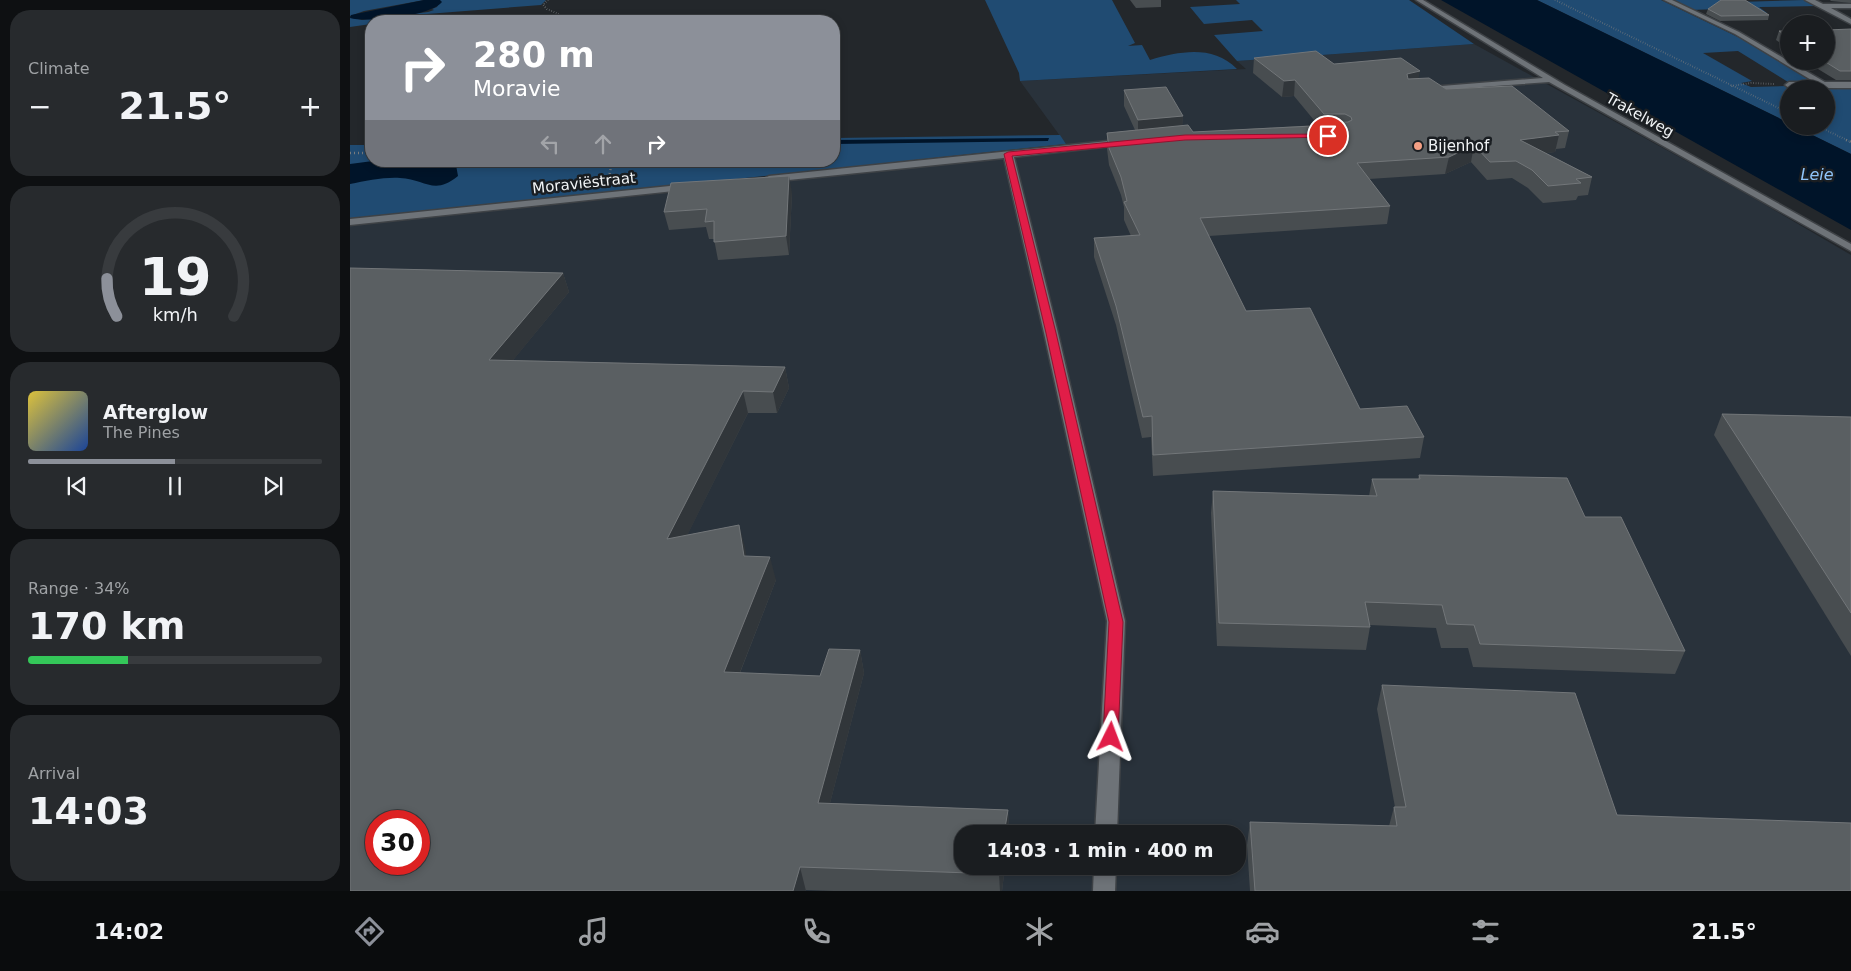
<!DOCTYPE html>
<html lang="en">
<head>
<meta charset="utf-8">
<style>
	body { margin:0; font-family:"DejaVu Sans",sans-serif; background:#272a2d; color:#f1f3f6; height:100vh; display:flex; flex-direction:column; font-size:19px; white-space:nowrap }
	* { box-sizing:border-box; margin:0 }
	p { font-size:16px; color:#9fa2a5 }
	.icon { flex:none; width:28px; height:28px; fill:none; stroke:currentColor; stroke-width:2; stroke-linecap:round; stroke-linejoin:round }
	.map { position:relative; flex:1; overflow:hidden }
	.panel { display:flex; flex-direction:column; gap:10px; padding:10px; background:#0e1012; width:350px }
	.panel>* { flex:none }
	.hud { position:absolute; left:15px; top:15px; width:475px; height:152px; border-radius:20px; box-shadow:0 2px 8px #0003,0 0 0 1px #383b3e; background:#8c9099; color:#fff; overflow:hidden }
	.controls { position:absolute; left:1430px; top:15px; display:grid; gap:10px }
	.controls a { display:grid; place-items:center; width:55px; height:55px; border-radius:50%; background:#1a1d20; box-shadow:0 2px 8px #0003,0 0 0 1px #383b3e; font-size:25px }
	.speed { position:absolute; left:15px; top:810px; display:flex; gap:10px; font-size:25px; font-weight:700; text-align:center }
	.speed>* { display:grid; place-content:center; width:65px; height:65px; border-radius:50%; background:#1a1d20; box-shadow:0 2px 8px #0003,0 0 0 1px #383b3e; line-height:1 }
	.speed .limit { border:8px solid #d22; background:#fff; color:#111 }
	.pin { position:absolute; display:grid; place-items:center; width:42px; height:42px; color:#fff; margin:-21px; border:2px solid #fff; border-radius:50%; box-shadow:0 1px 5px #0007 }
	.me { position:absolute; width:55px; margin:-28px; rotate:3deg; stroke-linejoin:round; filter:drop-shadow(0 0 4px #0008) }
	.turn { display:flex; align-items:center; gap:18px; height:105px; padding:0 25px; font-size:22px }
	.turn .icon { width:65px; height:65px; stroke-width:2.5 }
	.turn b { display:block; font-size:35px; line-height:42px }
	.lanes { display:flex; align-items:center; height:48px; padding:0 25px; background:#0003; justify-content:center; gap:25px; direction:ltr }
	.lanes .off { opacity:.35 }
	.big { font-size:38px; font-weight:700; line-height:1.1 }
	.panel .widget { flex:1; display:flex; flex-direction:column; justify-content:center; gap:8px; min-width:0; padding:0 18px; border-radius:20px; background:#272a2d }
	.panel .dial { align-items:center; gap:0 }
	.dial svg { height:130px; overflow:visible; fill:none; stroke:#383b3e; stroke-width:7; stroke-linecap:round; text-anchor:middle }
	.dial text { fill:#f1f3f6; stroke:none }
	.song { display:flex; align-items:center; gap:15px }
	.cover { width:60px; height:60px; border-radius:8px; background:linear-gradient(135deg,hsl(50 70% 55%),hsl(220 70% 35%)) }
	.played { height:5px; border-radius:2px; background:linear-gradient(90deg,#8c9099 50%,#383b3e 50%) }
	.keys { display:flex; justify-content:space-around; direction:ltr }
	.heat { display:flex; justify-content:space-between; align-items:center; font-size:28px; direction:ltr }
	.charge { height:8px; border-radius:4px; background:linear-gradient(90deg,#34c759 34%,#383b3e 0) }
	.trip { position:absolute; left:604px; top:825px; width:292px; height:50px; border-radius:20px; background:#1a1d20; box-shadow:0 2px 8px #0003,0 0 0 1px #383b3e; font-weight:700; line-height:50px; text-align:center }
	.menu { display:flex; height:80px; justify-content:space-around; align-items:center; background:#0a0c0d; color:#9fa2a5 }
	.menu .icon { width:35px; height:35px }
	.menu .on { color:#8c9099 }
	.menu b { font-size:22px; color:#f1f3f6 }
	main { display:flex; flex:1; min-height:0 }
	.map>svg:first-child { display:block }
	.built { fill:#29323b; fill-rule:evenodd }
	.green { fill:#204b72 }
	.water { fill:#001429 }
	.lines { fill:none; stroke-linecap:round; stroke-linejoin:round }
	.lane-casing { stroke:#3e4246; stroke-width:3 }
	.street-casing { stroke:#3e4246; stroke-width:3 }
	.path-far1 { stroke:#787b7e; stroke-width:2; stroke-dasharray:0.5 2; stroke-linecap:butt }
	.path { stroke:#787b7e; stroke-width:2.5; stroke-dasharray:1 3; stroke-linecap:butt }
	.lane { fill:#6e7378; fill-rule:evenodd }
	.street { fill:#6e7378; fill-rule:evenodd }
	.wall { fill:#484d50 }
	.shaded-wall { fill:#31363a }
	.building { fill:#5a5f62; stroke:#727679; fill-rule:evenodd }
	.route { fill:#e11d48; stroke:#92132f }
	.poi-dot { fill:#f39f84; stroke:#1a1e22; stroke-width:2 }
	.labels { text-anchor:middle; stroke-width:5; stroke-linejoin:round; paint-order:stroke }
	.far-street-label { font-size:15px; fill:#f1f4f6; stroke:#1a1e22 }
	.far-poi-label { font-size:15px; fill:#f1f4f6; stroke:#1a1e22; text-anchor:start }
	.far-water-label { font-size:16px; font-style:italic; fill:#8fc4f9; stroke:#1a1e22 }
</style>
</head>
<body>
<main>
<section class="panel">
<div class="widget"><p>Climate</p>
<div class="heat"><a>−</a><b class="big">21.5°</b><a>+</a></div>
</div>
<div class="widget dial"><svg viewBox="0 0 100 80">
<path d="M14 69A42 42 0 1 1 86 69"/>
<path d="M14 69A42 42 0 0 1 8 46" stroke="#8c9099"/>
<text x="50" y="56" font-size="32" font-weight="700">19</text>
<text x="50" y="72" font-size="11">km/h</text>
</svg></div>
<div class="widget">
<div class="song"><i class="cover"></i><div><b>Afterglow</b><p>The Pines</p></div></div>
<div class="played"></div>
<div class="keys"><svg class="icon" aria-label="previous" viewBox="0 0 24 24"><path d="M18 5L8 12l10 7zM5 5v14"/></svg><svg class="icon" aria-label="pause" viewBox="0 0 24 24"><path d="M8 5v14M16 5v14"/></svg><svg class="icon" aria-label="next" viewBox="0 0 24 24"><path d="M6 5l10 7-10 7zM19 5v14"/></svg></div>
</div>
<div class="widget"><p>Range · 34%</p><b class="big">170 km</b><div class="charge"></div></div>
<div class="widget"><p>Arrival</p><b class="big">14:03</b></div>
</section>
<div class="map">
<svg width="1501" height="891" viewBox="0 0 1501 891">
	<rect width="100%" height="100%" fill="#23272b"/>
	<!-- built -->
	<path class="built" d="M 1124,44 L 1400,196 L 1501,255 L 1501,891 L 0,891 L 0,226 L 721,151 L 670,81 L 896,69 L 887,61 ZM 26,821 L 69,821 L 69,864 L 26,864 ZM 612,834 L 888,834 L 888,866 L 612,866 Z"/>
	<!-- green -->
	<g class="green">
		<polygon points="0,0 74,0 14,11 0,16"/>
		<polygon points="90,0 196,0 191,5 77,14 74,16 41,21 21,21 21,24 0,27 0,17 12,20 78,12 84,10 82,9 87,7"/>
		<path d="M 635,0 L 762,0 L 785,43 L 778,46 L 792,45 L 800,60 C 831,51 863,45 887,69 L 670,81 L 669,73 Z"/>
		<polygon points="886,0 1059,0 1124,44 887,61 864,35 913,31 902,20 854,24 840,7 890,4"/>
		<polygon points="1187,0 1311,0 1392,39 1463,82 1438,82 1388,51 1353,53 1402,81 1391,83 1401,87 1437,86 1459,89 1439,89 1439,123"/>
		<polygon points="1321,0 1385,0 1388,2 1454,0 1467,6 1409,7 1417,13 1369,9 1341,10"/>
		<polygon points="1476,89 1501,89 1501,154 1444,126 1476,126"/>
		<polygon points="710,135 716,144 0,220 0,145 21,145 21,161 484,161 484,138"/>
	</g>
	<!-- water -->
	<g class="water">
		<path d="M 74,0 L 90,0 L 92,2 C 81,16 17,23 0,18 L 1,15 Z"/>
		<polygon points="1091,0 1187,0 1439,123 1439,126 1444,126 1501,154 1501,230"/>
		<polygon points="699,138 698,141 484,144 484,140"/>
		<path d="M 23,161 L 103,161 L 106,165 L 108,176 C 84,196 75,179 50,178 C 34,177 16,181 0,184 L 0,164 Z"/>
	</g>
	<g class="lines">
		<defs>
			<g id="lane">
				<polygon points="1066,0 1073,0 1215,85 1501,244 1501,251 1199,82 1076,91 1076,87 1079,87 1193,78"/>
				<polygon points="1314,0 1322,0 1389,32 1480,85 1473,87 1385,34"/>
			</g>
			<g id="street">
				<polygon points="1455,0 1465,0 1473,4 1501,4 1501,8 1481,8 1501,19 1501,24"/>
				<polygon points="1501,82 1501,88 1439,88 1435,85 1439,82"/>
				<polygon points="777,139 780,140 780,144 664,157 708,333 775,621 767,834 745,834 757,621 694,333 654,158 419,182 414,179 419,176"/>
				<polygon points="339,184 344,187 343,189 0,225 0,219"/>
				<polygon points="744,866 766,866 765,891 743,891"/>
			</g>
		</defs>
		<!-- lane casing -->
		<use href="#lane" class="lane-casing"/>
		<!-- street casing -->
		<use href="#street" class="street-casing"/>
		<!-- path-far1 -->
		<g class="path-far1">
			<polyline points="198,0 193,5 197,9 225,21"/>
			<polyline points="1205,0 1439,113"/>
			<polyline points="1381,86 1401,83 1424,84"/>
			<polyline points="1467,126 1499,141"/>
		</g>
		<!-- path -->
		<g class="path">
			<polyline points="1496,140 1501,142"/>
			<polyline points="0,153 21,153"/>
			<polyline points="259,178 262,161"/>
		</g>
		<!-- lane -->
		<use href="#lane" class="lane"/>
		<!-- street -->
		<use href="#street" class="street"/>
	</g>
	<!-- wall -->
	<g class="wall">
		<polygon points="780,0 811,0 811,7 786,8"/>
		<polygon points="1480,0 1501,0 1501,3 1481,1"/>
		<polygon points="1358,9 1419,15 1418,20 1370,21 1356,14"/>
		<polygon points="1501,29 1501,80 1486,80 1455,61 1476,61"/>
		<polygon points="1429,31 1439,31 1439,49 1426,40"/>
		<polygon points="904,58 984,64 1069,78 1096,89 1219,131 1215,148 1206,149 1205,152 1196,153 1242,177 1238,195 1228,196 1226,200 1193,203 1178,188 1162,178 1137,180 1121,162 1095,174 1019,179 1040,206 1037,224 859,236 896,311 1010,409 1074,437 1070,458 803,476 801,437 792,438 766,325 744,257 744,238 781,236 774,220 774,207 771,195 759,165 757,149 757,133 785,130 774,106 774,90 833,116 832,126 843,132 968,125 944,96 932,97 903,73"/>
		<polygon points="442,193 439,255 368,260 364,239 359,239 356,227 319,230 314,212"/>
		<polygon points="0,268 213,273 219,292 163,360 435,367 439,388 427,413 398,413 337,535 389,525 396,556 426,580 390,673 470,676 510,650 514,673 480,803 658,810 659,833 652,891 483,891 456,890 456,891 0,891"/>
		<polygon points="1372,414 1501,417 1501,656 1364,435"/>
		<polygon points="1069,475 1235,517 1335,651 1325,674 1123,667 1118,648 1091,648 1086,628 1020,625 1020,627 1016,650 867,646 861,513 863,491 1019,496 1022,479 1068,479"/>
		<polygon points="1032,685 1267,815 1501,891 900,891 897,845 900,822 1039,826 1044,807 1045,807 1027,709"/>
	</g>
	<!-- shaded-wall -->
	<g class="shaded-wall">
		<polygon points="1070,71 1067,86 1054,89 1057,74"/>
		<polygon points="945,80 944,96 932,97 934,81"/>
		<polygon points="833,116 832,132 788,136 788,120"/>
		<polygon points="1209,135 1205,152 1166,157 1170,140"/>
		<polygon points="1124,145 1121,162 1095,174 1099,157"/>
		<polygon points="439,176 442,193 439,255 436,236"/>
		<polygon points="213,273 219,292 147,380 139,360"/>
		<polygon points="435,367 439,388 427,413 423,392"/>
		<polygon points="393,391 398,413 324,562 317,539"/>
		<polygon points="389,525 395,547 400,579 394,556"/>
		<polygon points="420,557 426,580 381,695 374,672"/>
		<polygon points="510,650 514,673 474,826 468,803"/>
		<polygon points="658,810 659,833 654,834"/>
		<polygon points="650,866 655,866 652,891 650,891 649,874"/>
		<polygon points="450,867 456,891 443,891"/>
	</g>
	<!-- building -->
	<g class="building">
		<polygon points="1371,0 1395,0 1419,15 1371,16 1358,9"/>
		<polygon points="1501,29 1501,71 1490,71 1474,61 1476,61 1476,30"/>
		<polygon points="1429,31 1439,31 1439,38"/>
		<polygon points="966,51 984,64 1051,58 1070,71 1057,74 1058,79 1079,78 1096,89 1162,86 1219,131 1205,132 1209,135 1170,140 1242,177 1226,179 1231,183 1198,186 1182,170 1166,161 1140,162 1124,145 1099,157 1007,163 1040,206 850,218 896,311 960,308 1010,409 1057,406 1074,437 803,455 802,416 793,417 766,306 744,238 790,235 774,202 777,201 771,177 759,148 757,133 838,125 843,132 983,125 981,123 998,122 1002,120 1001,117 995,114 974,114 945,80 934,81 904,58"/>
		<polygon points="816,87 833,116 788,120 774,90"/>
		<polygon points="439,176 436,236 364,242 364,221 355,222 357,209 314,212 321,183"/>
		<path d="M 0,268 L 213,273 L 139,360 L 435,367 L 423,392 L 393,391 L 317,539 L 389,525 L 394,556 L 420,557 L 374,672 L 470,676 L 479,649 L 510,650 L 468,803 L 658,810 L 654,834 L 612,834 L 612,866 L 650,866 L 649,874 L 450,867 L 443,891 L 0,891 ZM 26,821 L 69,821 L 69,864 L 26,864 Z"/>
		<polygon points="1372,414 1501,417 1501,613"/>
		<polygon points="1069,475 1217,478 1235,517 1271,517 1335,651 1130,644 1124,625 1097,624 1092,605 1015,602 1020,627 869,623 863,491 1027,496 1022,479 1070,479"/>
		<polygon points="1032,685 1225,693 1267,815 1501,823 1501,891 905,891 900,822 1047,826 1044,807 1056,807"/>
	</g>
	<!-- route -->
	<polygon class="route" points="978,134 981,136 980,137 835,140 662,156 706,333 773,622 768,737 766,742 761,743 755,742 753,737 759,622 696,333 654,154 658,152 835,135"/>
	<!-- markers -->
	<circle class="poi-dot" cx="1068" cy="146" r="5"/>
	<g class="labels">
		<!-- far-street labels -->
		<g class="far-street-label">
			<text transform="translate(1290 115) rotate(29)" y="5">Trakelweg</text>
			<text transform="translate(234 183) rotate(-6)" y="5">Moraviëstraat</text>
		</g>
		<!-- far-poi labels -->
		<g class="far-poi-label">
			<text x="1078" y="151">Bijenhof</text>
		</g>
		<!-- far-water labels -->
		<g class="far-water-label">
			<text x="1467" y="180">Leie</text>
		</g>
	</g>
</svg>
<div class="controls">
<a>+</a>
<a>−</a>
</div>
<div class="speed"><div class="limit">30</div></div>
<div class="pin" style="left:978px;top:136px;background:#d93025"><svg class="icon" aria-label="arrive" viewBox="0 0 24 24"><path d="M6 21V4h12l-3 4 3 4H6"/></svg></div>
<svg class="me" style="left:761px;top:737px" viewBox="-20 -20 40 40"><path d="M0-17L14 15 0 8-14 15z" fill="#e11d48" stroke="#fff" stroke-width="4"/></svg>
<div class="trip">14:03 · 1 min · 400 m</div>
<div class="hud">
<div class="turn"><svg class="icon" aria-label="right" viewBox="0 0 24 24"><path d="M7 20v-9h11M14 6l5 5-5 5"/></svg><div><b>280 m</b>Moravie</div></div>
<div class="lanes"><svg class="icon off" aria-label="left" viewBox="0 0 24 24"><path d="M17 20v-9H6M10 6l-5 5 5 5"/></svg><svg class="icon off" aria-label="ahead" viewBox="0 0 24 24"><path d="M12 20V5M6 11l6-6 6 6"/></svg><svg class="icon" aria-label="right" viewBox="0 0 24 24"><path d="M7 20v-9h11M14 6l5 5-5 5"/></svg></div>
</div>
</div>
</main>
<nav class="menu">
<b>14:02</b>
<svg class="icon on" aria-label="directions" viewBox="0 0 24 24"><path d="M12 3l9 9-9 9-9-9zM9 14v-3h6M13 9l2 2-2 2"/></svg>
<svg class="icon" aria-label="music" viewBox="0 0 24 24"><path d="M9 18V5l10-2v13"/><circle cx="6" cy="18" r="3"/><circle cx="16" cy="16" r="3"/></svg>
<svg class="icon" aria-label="phone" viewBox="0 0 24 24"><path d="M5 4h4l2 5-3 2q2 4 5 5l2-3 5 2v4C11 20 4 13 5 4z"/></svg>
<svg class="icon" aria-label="climate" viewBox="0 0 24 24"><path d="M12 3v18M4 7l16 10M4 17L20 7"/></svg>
<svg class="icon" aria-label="car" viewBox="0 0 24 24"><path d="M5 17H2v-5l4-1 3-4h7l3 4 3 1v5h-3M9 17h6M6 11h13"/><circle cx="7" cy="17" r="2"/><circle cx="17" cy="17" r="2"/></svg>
<svg class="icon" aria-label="filters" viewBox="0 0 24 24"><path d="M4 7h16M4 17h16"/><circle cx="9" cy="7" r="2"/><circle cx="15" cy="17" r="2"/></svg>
<b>21.5°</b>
</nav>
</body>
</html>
